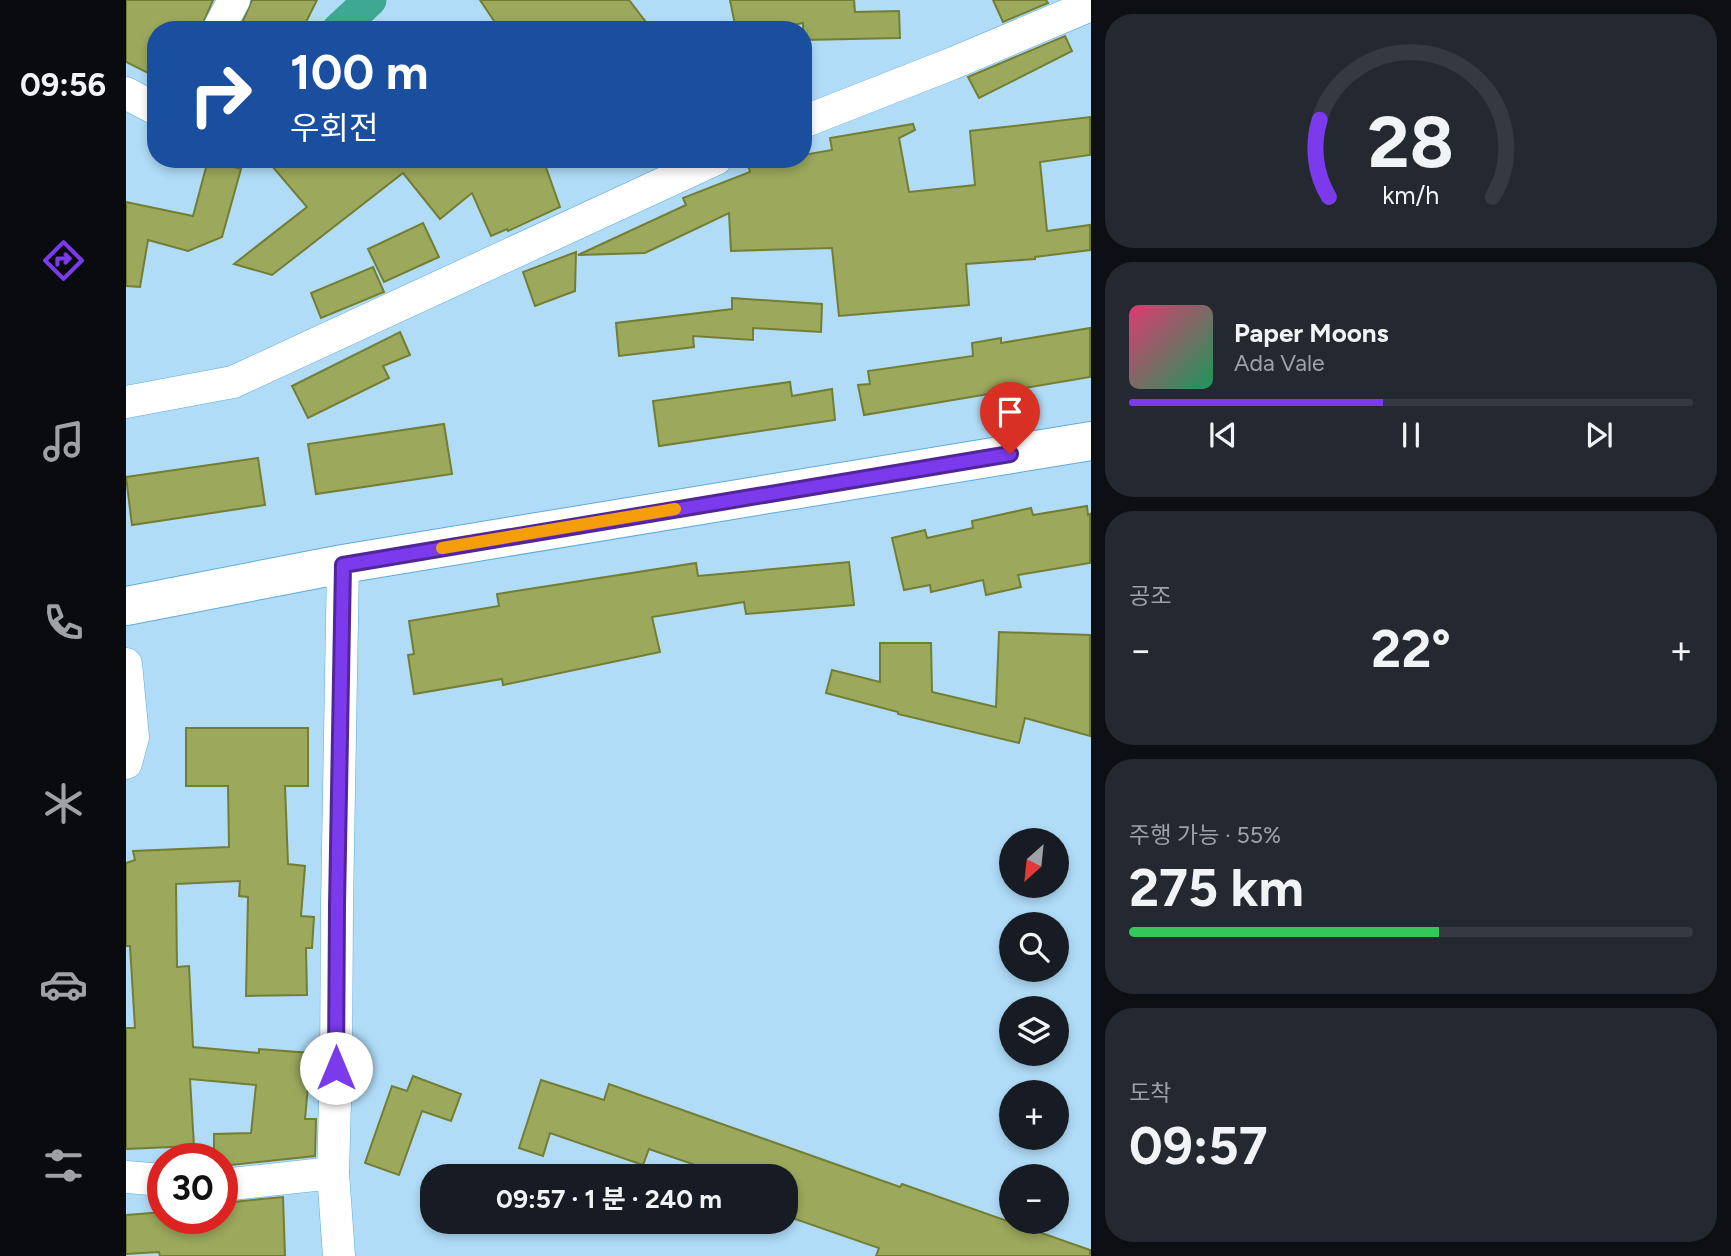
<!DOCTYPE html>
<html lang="ko">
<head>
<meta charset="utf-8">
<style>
	body { margin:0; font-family:Figtree,"Noto Sans KR",sans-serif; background:#242831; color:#f1f3f6; height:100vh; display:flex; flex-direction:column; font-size:26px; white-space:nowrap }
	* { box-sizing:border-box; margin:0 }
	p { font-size:23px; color:#9ea1a6 }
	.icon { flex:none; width:38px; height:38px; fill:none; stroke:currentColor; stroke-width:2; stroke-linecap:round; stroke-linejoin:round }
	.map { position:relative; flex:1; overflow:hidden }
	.details { display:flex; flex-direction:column; gap:14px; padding:14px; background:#0d0f14; width:640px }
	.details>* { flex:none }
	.top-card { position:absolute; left:21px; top:21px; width:665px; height:147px; border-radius:28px; box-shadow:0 4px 10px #0003; background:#1a4fa0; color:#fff; overflow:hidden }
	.needle { width:46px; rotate:207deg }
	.tools { position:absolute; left:873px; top:828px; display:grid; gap:14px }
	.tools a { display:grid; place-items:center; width:70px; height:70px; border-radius:50%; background:#171b24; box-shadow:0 4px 10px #0003; font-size:35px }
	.speed { position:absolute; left:21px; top:1143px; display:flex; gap:14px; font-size:35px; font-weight:700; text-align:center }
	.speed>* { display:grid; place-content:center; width:91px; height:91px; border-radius:50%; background:#171b24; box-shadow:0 4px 10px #0003; line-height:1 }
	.speed .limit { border:10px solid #d22; background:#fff; color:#111 }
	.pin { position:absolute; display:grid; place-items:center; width:60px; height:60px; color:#fff; margin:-72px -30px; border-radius:50% 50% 50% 0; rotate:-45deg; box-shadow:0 0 7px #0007 }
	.pin .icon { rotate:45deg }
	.me { position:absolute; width:77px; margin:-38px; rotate:0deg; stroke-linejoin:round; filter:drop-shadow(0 0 5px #0008) }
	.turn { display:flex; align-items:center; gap:24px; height:147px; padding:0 28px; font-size:32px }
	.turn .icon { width:91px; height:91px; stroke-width:2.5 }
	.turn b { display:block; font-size:49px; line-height:60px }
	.big { font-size:52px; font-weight:700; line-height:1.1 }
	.details .widget { flex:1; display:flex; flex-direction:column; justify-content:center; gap:10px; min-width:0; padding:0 24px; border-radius:28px; background:#242831 }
	.details .dial { align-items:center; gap:0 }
	.dial svg { height:182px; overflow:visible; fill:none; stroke:#363941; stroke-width:7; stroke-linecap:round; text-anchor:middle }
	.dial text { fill:#f1f3f6; stroke:none }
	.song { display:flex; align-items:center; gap:21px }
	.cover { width:84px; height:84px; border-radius:10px; background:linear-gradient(135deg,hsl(340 70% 55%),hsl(150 70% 35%)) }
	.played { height:7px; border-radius:4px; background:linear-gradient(90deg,#7c3aed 45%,#363941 45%) }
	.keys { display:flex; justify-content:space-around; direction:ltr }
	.heat { display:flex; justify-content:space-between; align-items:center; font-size:38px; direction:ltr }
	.charge { height:10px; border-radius:5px; background:linear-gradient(90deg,#34c759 55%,#363941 0) }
	.trip { position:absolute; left:294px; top:1164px; width:378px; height:70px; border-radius:28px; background:#171b24; box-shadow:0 4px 10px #0003; font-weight:700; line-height:70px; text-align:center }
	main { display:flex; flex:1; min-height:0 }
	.tab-bar { display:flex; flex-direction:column; width:126px; justify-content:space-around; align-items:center; background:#090b0e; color:#9ea1a6 }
	.tab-bar .icon { width:49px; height:49px }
	.tab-bar .selected { color:#7c3aed }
	.tab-bar b { font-size:32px; color:#f1f3f6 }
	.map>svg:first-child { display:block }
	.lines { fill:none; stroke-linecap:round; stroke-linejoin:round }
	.canal { stroke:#3ea892; stroke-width:33 }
	.building { fill:#9ca85c; stroke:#737e32; stroke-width:2 }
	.minor-casing { stroke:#5eabd8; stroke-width:33 }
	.major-casing { stroke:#5eabd8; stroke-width:40 }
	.minor { stroke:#fff; stroke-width:32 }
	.major { stroke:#fff; stroke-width:38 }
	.route-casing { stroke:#51269a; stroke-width:18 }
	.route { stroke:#7c3aed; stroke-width:12 }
	.slow { stroke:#f59e0b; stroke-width:12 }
</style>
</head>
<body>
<main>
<nav class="tab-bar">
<b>09:56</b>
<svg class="icon selected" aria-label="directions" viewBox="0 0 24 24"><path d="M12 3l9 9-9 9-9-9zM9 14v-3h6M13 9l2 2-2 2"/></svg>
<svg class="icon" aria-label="music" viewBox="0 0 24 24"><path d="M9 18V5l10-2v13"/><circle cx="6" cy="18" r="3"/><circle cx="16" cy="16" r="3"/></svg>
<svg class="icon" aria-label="phone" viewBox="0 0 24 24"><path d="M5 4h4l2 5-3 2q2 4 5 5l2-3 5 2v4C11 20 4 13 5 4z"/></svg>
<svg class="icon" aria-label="climate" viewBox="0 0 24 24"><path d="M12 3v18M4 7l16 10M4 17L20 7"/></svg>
<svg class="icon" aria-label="car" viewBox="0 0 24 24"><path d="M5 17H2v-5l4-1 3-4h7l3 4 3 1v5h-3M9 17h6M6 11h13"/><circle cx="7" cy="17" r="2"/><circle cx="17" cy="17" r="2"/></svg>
<svg class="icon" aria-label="filters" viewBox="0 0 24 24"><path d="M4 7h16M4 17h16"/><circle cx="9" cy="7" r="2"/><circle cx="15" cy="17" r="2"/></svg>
</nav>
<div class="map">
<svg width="965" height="1256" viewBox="0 0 965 1256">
	<rect width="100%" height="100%" fill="#b0dcf8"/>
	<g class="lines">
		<!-- canal -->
		<polyline class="canal" points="212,30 244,0"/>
	</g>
	<!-- building -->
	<g class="building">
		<polygon points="0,0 87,0 74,30 30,30 30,77 0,62"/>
		<polygon points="126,0 191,0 176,30 113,30"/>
		<polygon points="354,0 503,0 526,30 374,30"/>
		<polygon points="604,0 728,0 729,12 773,11 774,38 677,40 677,23 640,30 610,30"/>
		<polygon points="867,0 920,0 922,3 877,22"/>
		<polygon points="939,36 946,51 853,98 842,77"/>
		<polygon points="964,117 964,155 914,162 921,231 964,225 964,250 909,257 909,259 840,264 843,305 713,316 706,248 605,251 603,213 519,253 452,255 560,205 557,198 624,172 622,164 649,159 677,159 677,155 706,150 704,138 787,124 789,130 773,138 783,192 849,185 844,131"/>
		<polygon points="140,159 417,159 434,207 382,231 381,229 365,236 346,193 314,219 277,173 146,275 108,264 181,207"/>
		<polygon points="82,160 115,169 96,237 62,251 22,240 14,287 0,286 0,202 67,216"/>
		<polygon points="297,223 313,257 258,282 242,249"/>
		<polygon points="450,252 449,291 409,306 397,272"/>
		<polygon points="247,267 258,292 195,318 185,293"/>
		<polygon points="606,298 696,304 695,332 627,328 627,340 567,336 568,347 493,356 490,323 606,309"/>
		<polygon points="964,328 964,377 738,415 732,385 744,384 742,371 847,356 846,343 875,338 875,343"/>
		<polygon points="274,332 284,355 257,366 263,378 182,418 166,386"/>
		<polygon points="664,382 666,396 706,389 709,420 533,446 527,401"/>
		<polygon points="318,424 326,474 190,494 182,444"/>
		<polygon points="132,458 139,505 6,525 0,477"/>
		<polygon points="961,506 962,515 964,514 964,563 892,575 895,587 860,595 857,580 805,592 804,585 778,590 766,538 799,530 801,538 847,528 846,521 905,508 907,515"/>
		<polygon points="723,562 728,605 620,614 618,602 526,617 534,652 377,685 376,679 288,694 282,655 288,654 283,621 373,606 371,594 570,563 572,576"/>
		<polygon points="873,632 964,635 964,736 899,718 893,743 772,714 772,712 700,693 706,670 754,682 754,643 805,643 806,692 870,707"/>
		<polygon points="60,728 182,728 182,786 159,786 162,864 179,866 175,916 188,917 186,948 180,948 181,995 120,996 122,897 113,896 114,881 50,884 51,967 63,966 67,1047 133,1053 133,1049 185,1053 179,1119 190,1119 189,1156 96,1166 96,1158 88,1158 88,1134 125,1133 130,1085 64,1079 68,1146 0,1149 0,1028 9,1028 4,946 0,946 0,863 9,860 7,851 103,847 102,786 60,786"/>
		<polygon points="287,1076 335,1094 325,1121 296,1111 273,1175 239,1163 266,1086 281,1091"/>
		<polygon points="415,1080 478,1100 483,1084 774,1187 776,1184 964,1250 964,1256 750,1256 753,1248 663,1217 669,1200 660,1197 660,1176 601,1176 523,1149 517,1165 424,1133 417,1156 393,1148"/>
		<polygon points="157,1197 159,1256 34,1256 33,1252 0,1254 0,1215 37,1212 37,1218 96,1218 96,1203"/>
	</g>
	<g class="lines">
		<defs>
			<g id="minor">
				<polyline points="92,30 108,0"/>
				<polyline points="0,93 30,109"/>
				<polyline points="677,122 825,64 965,5"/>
				<polyline points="0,402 107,382 590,159"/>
				<polyline points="0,664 7,737 0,763"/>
				<polyline points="0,1177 37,1180"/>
				<polyline points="96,1185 207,1173"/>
				<polyline points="213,1256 207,1173 210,1068 211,906 217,564"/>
			</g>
			<polyline id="major" points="0,606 217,564 965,441"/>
		</defs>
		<!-- minor casing -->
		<use href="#minor" class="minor-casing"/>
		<!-- major casing -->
		<use href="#major" class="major-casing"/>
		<!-- minor -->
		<use href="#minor" class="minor"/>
		<!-- major -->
		<use href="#major" class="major"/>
	</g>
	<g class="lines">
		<defs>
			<polyline id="route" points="210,1068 211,906 217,565 884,454"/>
		</defs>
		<!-- route casing -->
		<use href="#route" class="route-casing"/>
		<!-- route -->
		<use href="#route" class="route"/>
		<!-- slow -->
		<polyline class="slow" points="316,548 549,509"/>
	</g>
</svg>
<div class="tools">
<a><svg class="needle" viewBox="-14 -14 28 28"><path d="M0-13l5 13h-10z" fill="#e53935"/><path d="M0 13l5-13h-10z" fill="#9ea1a6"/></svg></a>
<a><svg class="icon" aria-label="search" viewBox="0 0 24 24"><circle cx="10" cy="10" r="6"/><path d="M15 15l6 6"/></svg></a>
<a><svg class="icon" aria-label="layers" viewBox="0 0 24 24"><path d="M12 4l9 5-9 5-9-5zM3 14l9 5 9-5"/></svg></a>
<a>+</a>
<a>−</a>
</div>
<div class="speed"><div class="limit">30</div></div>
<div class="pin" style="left:884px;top:454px;background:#d93025"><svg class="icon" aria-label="arrive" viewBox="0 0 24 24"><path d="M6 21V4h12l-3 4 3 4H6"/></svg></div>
<svg class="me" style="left:210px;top:1068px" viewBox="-20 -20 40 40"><circle r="19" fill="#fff"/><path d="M0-13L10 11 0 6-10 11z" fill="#7c3aed"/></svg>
<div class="trip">09:57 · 1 분 · 240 m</div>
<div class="top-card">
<div class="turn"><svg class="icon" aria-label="right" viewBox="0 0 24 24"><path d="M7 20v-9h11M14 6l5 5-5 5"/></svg><div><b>100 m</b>우회전</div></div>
</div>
</div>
<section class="details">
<div class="widget dial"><svg viewBox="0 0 100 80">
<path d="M14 69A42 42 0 1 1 86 69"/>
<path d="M14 69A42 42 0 0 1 10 35" stroke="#7c3aed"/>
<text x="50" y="56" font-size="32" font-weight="700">28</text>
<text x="50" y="72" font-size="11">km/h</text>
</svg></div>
<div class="widget">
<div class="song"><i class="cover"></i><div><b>Paper Moons</b><p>Ada Vale</p></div></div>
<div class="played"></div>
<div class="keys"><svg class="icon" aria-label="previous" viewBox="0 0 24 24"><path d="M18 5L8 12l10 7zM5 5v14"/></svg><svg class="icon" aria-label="pause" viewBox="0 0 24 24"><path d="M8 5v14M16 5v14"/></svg><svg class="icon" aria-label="next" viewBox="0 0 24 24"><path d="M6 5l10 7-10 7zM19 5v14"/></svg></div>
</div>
<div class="widget"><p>공조</p>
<div class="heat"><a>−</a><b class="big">22°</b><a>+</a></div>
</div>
<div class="widget"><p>주행 가능 · 55%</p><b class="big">275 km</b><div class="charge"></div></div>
<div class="widget"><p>도착</p><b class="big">09:57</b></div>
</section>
</main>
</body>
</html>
